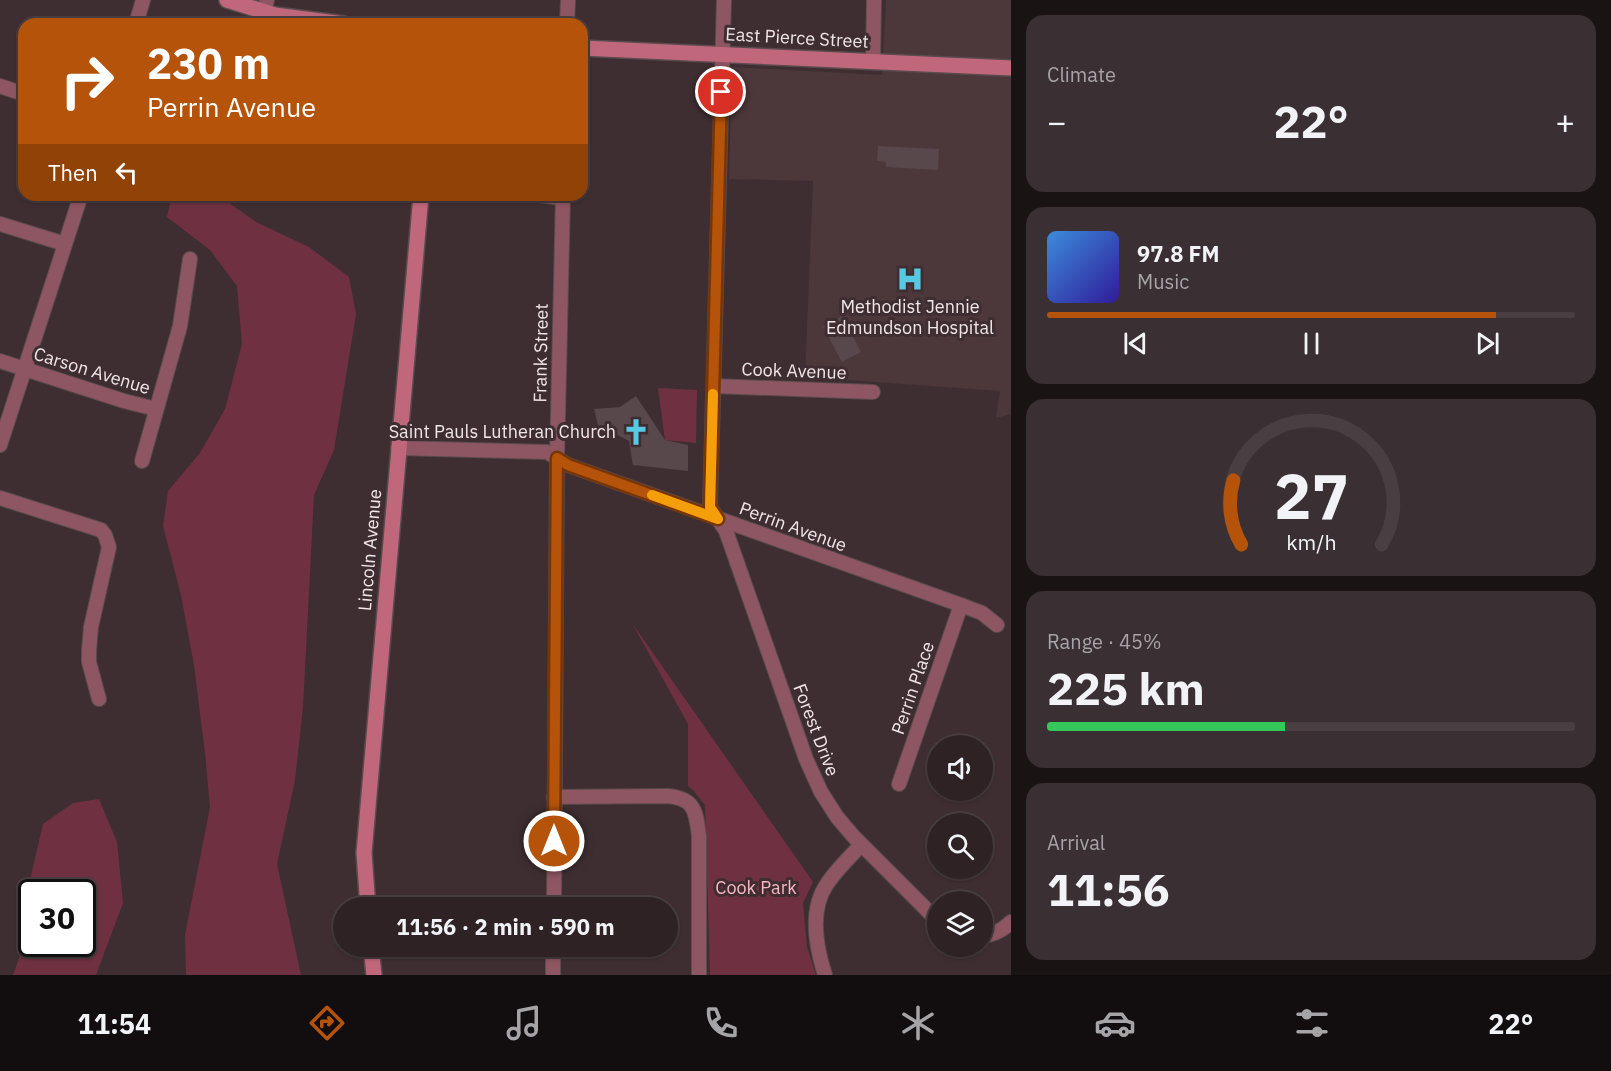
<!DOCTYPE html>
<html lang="en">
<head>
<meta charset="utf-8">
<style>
	body { margin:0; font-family:"IBM Plex Sans",sans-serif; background:#3a2f32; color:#f1f3f6; height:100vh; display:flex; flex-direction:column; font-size:22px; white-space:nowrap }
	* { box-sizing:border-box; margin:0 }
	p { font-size:20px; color:#a7a4a7 }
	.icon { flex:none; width:33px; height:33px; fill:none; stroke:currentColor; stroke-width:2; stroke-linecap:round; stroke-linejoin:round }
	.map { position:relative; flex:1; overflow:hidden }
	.panel { display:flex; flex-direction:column; gap:15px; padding:15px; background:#191314; width:600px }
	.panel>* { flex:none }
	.guide { position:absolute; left:18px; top:18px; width:570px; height:183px; border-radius:18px; box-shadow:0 2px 4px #0004,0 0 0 2px #493f42; background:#b45309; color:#fff; overflow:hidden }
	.buttons { position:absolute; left:927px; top:735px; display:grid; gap:12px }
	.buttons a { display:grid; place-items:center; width:66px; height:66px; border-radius:50%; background:#2e2225; box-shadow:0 2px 4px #0004,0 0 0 2px #493f42; font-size:30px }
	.speed { position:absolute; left:18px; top:879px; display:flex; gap:12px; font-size:30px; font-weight:700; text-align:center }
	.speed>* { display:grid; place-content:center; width:78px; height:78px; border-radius:50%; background:#2e2225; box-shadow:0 2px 4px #0004,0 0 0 2px #493f42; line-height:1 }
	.speed .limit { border:3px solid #111; border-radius:9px; background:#fff; color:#111 }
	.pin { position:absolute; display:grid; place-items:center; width:51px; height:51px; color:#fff; margin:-26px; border:3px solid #fff; border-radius:50%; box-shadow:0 2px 6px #0007 }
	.me { position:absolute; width:66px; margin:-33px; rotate:0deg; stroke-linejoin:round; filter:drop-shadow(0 0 4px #0008) }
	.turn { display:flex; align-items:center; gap:21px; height:126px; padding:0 30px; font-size:27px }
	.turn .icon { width:78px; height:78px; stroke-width:2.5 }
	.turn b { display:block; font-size:42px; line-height:51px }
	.then { display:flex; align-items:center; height:57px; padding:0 30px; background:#0003; gap:12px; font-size:22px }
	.big { font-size:45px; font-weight:800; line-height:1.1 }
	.panel .tile { flex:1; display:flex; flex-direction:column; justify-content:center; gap:9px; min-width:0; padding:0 21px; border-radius:18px; background:#3a2f32 }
	.panel .dial { align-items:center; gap:0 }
	.dial svg { height:156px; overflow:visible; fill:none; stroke:#493f42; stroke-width:7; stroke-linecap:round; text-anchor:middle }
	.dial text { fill:#f1f3f6; stroke:none }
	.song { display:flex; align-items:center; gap:18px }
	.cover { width:72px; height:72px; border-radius:9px; background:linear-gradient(135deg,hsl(210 70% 55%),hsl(250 70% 35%)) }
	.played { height:6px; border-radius:3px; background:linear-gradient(90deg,#b45309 85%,#493f42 85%) }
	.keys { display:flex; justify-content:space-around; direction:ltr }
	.heat { display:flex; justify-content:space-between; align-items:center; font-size:33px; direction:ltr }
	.charge { height:9px; border-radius:4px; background:linear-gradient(90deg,#34c759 45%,#493f42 0) }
	.trip { position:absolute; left:333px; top:897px; width:345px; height:60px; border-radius:30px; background:#2e2225; box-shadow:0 2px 4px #0004,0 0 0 2px #493f42; font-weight:800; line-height:60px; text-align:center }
	.menu { display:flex; height:96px; justify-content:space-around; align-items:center; background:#120e0f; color:#a7a4a7 }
	.menu .icon { width:42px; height:42px }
	.menu .active { color:#b45309 }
	.menu b { font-size:27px; color:#f1f3f6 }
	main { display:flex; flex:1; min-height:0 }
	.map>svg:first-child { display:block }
	.built { fill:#4c373b }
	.green { fill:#6f3141; fill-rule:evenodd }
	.building { fill:#59484b }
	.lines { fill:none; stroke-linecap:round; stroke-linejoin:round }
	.street-casing { stroke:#5a4b4e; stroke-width:16 }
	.secondary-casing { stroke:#5a4b4e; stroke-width:18 }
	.street { stroke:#8e5662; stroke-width:14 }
	.secondary { stroke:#c0677c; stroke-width:15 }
	.route-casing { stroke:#753606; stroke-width:15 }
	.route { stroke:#b45309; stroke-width:10 }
	.slow { stroke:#f59e0b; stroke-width:10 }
	.labels { text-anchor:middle; stroke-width:6; stroke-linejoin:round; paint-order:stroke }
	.street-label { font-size:18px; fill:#f0e6e8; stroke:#3e2e31 }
	.poi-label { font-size:18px; fill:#f0e6e8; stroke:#3e2e31 }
	.park-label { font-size:18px; fill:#fbb5c3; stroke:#3e2e31 }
</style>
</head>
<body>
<main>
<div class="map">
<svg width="1011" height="975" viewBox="0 0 1011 975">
	<rect width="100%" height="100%" fill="#3e2e31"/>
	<!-- built -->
	<polygon class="built" points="886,0 1011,0 1011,414 996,418 1000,391 805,377 813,181 729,179 732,67 882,75"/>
	<!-- green -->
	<g class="green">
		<polygon points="172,195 218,195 256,222 309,247 349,277 356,314 334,450 314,495 303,707 295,780 277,864 301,975 186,975 185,935 210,807 205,753 194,665 181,595 163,526 168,491 200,453 225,409 242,344 237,286 210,250 167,217"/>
		<polygon points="658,388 697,390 696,443 665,440"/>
		<polygon points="632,623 813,882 803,903 807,947 816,975 710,975 705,805 693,790 688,786 688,724"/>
		<path d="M 99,799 L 117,842 L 123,903 L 96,975 L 13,975 L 22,950 L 31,876 L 43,824 L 73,803 ZM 32,892 L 82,892 L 82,944 L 32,944 Z"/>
	</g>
	<!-- building -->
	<g class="building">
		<polygon points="878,146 939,149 938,170 886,167 886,162 877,161"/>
		<polygon points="842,316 861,352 842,362 823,327"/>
		<polygon points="636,396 665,440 688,445 688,471 633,465 629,441 598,425 594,409 620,407"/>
	</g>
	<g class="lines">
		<defs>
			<g id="street">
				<polyline points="724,0 710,507 726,531 806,759 821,792 837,817 854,837 938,921"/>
				<polyline points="136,24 143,0"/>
				<polyline points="260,24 267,0"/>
				<polyline points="567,24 568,0"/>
				<polyline points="873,61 874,0"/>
				<polyline points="0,86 24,94"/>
				<polyline points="539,195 562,198"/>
				<polyline points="0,224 65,244"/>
				<polyline points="0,361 124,401 156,409"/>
				<polyline points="714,386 873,392"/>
				<polyline points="0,445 81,195"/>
				<polyline points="398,448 547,452 568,465 961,605 982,613 997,625"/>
				<polyline points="142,461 180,326 190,259"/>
				<polyline points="0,498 101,530 105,535 109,547 91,627 89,650 89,662 99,699"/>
				<polyline points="899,784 961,605"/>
				<path d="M 554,797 L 667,796 C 696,798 696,813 699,837 L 699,975"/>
				<polyline points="554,908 557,458 563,195"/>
				<path d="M 982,936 C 993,935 1003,930 1011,922"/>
				<polyline points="553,975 553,946"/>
				<path d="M 825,975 C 816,947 809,910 827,884 C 836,870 850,857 861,845"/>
			</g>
			<g id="secondary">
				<polyline points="227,0 275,15 344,24"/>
				<polyline points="582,48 1011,68"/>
				<polyline points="368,908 364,853 421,195"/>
				<polyline points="371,946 374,975"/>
			</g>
		</defs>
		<!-- street casing -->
		<use href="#street" class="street-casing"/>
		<!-- secondary casing -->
		<use href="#secondary" class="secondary-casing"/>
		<!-- street -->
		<use href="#street" class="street"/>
		<!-- secondary -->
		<use href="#secondary" class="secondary"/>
	</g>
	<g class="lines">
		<defs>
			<polyline id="route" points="554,841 557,458 568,465 718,519 710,507 721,92"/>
		</defs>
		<!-- route casing -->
		<use href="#route" class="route-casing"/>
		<!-- route -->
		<use href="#route" class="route"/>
		<!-- slow -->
		<polyline class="slow" points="652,495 718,519 710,507 713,394"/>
	</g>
	<!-- icons -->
	<defs>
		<symbol id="hospital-bare" viewBox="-9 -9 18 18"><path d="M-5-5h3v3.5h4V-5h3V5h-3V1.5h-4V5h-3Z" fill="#58c9e3" stroke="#3e2e31" stroke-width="2.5" paint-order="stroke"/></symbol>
		<symbol id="church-bare" viewBox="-9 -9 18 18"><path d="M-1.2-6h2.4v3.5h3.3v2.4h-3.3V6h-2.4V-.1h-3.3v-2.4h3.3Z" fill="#58c9e3" stroke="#3e2e31" stroke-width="2.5" paint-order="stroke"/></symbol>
	</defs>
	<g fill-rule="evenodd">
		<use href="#hospital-bare" x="891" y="260" width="38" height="38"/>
		<use href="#church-bare" x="617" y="413" width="38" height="38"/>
	</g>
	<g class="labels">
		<!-- street labels -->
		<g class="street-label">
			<text transform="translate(797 38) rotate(3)" y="6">East Pierce Street</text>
			<text transform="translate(541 353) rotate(-89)" y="6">Frank Street</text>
			<text transform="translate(92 371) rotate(17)" y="6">Carson Avenue</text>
			<text transform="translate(794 371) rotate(2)" y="6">Cook Avenue</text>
			<text transform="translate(793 527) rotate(20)" y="6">Perrin Avenue</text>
			<text transform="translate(370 550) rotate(-85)" y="6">Lincoln Avenue</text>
			<text transform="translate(913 688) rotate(-71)" y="6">Perrin Place</text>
			<text transform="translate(816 730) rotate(69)" y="6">Forest Drive</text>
		</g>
		<!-- poi labels -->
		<g class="poi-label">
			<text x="910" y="313">Methodist Jennie<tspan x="910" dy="21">Edmundson Hospital</tspan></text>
			<text x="616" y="438" text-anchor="end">Saint Pauls Lutheran Church</text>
		</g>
		<!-- park labels -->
		<g class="park-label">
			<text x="756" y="894">Cook Park</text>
		</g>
	</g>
</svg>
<div class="buttons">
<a><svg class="icon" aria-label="sound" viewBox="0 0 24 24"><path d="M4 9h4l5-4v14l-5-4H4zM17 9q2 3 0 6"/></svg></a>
<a><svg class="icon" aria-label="search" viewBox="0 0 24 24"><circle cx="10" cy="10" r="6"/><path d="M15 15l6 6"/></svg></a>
<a><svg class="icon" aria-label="layers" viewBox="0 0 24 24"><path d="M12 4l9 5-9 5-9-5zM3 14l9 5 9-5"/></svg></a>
</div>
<div class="speed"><div class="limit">30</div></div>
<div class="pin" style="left:721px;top:92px;background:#d93025"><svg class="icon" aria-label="arrive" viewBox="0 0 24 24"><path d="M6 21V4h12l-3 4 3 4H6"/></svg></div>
<svg class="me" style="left:554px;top:841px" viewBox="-20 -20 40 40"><circle r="17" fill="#b45309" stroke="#fff" stroke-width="3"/><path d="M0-11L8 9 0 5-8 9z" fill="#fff"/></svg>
<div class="trip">11:56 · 2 min · 590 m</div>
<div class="guide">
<div class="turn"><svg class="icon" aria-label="right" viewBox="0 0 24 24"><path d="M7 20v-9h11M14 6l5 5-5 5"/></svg><div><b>230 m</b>Perrin Avenue</div></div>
<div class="then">Then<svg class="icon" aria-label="left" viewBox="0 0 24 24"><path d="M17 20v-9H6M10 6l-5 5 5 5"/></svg></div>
</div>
</div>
<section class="panel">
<div class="tile"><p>Climate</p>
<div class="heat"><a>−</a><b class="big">22°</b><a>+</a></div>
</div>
<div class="tile">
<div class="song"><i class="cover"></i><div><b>97.8 FM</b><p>Music</p></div></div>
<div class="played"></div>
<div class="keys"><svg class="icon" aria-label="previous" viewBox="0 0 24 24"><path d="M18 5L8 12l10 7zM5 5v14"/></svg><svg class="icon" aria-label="pause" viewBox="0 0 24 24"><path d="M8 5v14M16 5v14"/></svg><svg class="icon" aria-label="next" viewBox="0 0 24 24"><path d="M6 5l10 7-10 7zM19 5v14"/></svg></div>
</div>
<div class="tile dial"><svg viewBox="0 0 100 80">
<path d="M14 69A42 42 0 1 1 86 69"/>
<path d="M14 69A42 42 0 0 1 10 36" stroke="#b45309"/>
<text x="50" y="56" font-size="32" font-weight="700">27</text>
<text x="50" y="72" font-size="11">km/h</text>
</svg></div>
<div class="tile"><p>Range · 45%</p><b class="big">225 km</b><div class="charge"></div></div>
<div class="tile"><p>Arrival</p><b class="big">11:56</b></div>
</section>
</main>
<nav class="menu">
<b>11:54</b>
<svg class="icon active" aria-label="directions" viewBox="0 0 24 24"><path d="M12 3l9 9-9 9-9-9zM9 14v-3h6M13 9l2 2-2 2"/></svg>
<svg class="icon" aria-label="music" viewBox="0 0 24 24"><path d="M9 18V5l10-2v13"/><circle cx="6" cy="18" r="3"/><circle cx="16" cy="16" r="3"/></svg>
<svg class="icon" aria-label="phone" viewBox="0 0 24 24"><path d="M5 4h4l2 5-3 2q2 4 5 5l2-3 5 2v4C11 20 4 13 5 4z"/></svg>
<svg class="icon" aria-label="climate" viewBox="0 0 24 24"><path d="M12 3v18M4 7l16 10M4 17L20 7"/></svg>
<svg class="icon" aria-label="car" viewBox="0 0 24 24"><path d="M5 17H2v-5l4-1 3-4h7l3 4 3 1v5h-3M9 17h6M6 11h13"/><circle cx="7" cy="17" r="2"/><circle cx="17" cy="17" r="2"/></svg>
<svg class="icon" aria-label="filters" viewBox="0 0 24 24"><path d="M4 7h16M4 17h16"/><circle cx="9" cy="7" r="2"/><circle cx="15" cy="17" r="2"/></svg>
<b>22°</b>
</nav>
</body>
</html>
